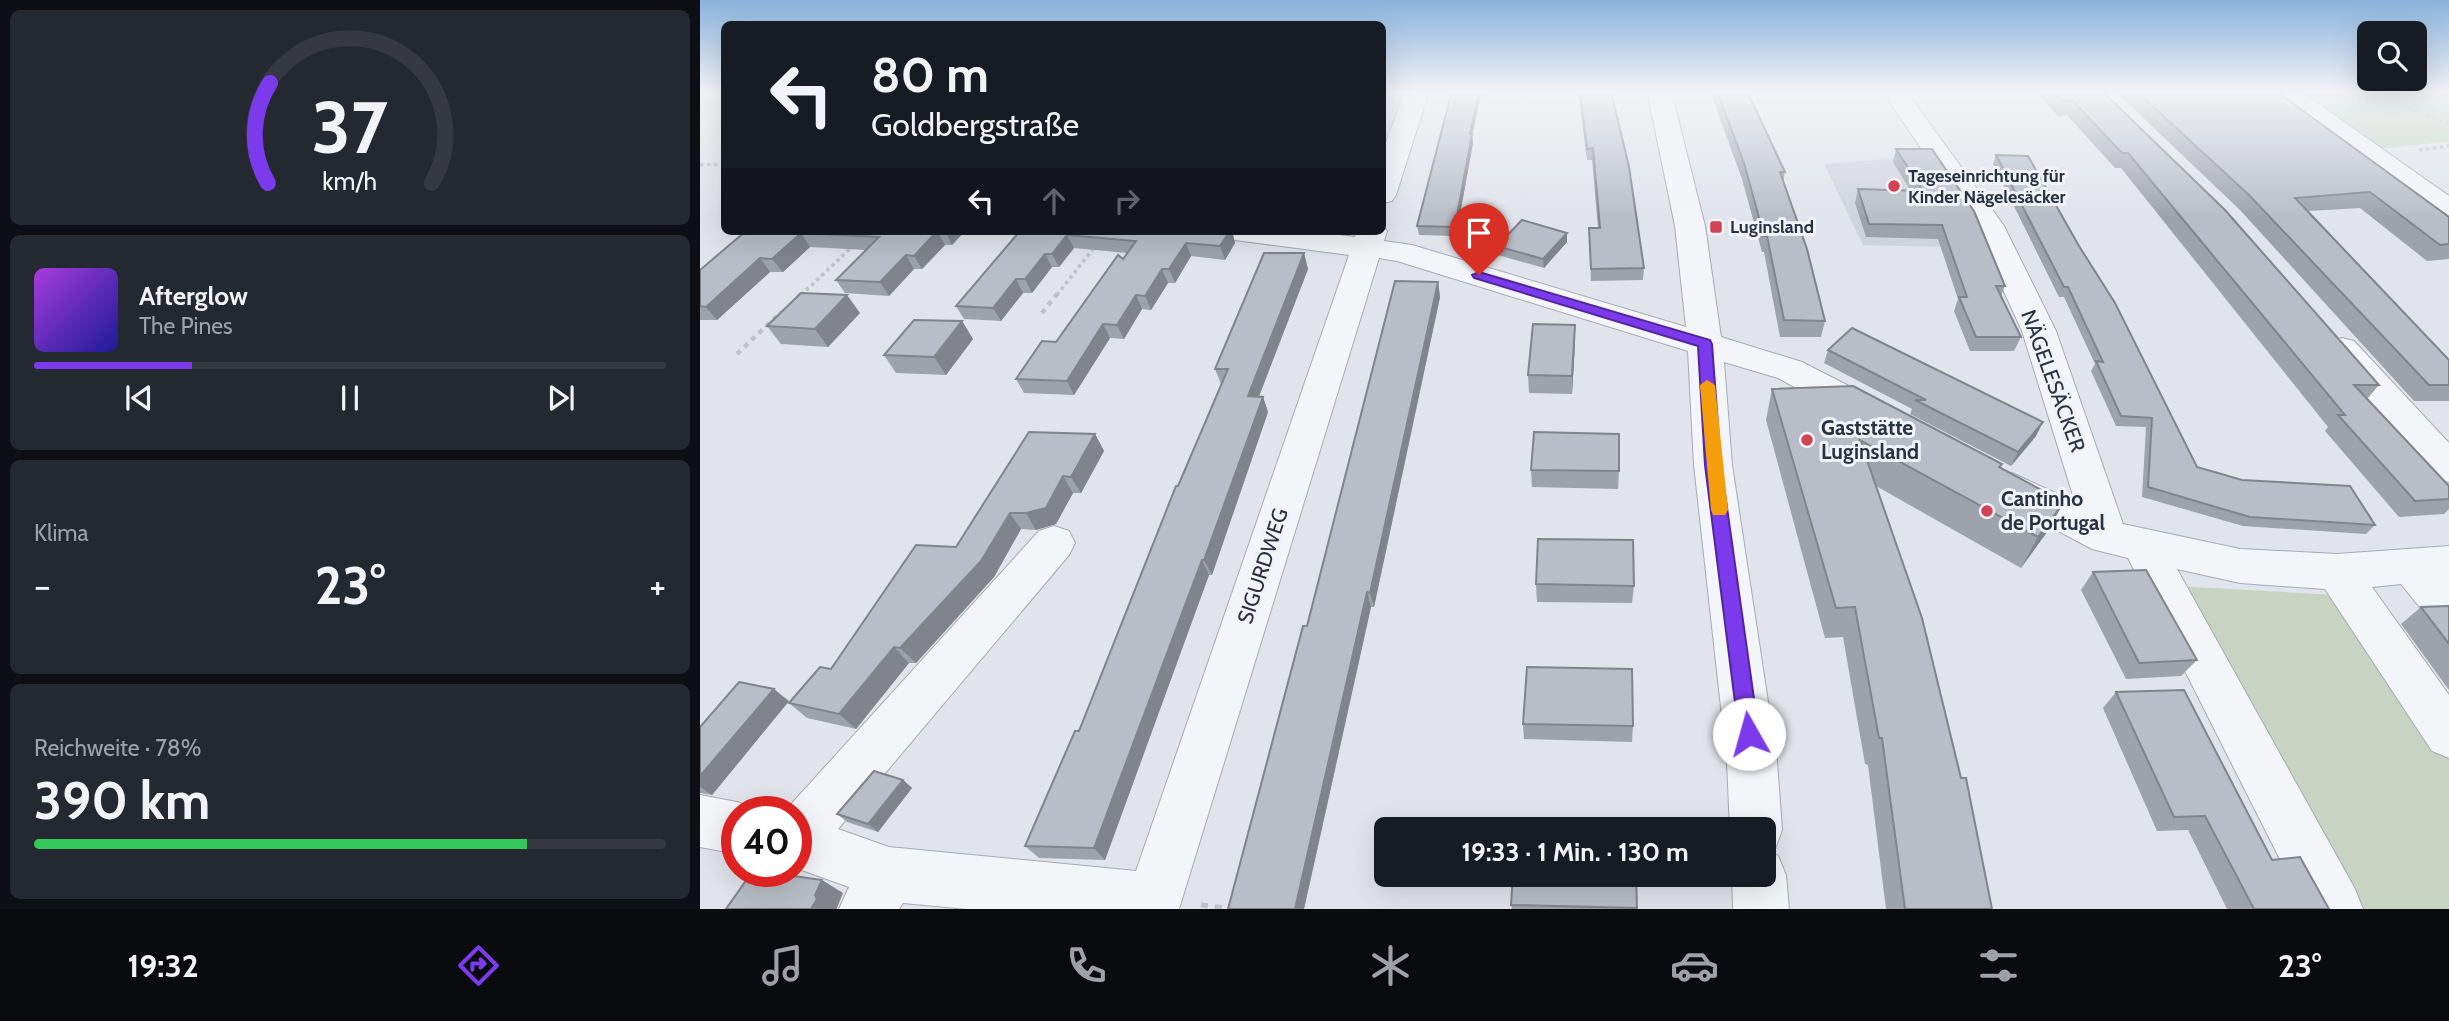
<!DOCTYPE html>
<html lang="de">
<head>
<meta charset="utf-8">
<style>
	body { margin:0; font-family:Cabin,sans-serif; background:#242831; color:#f1f3f6; height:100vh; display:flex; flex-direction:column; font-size:26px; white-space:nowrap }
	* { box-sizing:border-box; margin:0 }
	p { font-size:23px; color:#9ea1a6 }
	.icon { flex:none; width:38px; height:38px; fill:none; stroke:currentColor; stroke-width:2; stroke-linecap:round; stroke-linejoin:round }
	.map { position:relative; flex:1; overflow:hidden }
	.panel { display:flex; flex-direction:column; gap:10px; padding:10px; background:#0d0f14; width:700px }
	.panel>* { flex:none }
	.top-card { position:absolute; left:21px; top:21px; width:665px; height:214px; border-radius:10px; box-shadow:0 7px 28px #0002; background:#171b24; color:#f1f3f6; overflow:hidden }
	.controls { position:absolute; left:1657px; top:21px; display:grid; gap:14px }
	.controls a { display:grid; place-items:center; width:70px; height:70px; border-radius:10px; background:#171b24; box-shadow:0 7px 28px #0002; font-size:35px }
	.speed { position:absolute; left:21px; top:796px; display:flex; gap:14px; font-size:35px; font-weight:700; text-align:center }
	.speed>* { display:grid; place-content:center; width:91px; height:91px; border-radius:50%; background:#171b24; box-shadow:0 7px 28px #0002; line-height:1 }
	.speed .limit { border:10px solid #d22; background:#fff; color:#111 }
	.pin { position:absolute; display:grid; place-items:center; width:60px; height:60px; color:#fff; margin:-72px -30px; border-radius:50% 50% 50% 0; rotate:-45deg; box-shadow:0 0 7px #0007 }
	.pin .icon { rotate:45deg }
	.me { position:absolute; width:77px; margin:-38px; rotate:353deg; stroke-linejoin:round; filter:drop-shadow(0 0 5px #0008) }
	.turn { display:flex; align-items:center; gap:24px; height:147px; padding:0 35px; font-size:32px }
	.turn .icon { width:91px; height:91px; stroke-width:2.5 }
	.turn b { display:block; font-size:49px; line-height:60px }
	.lanes { display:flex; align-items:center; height:66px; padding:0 35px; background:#0003; justify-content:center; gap:35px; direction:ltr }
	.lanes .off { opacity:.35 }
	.big { font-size:52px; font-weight:700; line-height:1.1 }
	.panel .tile { flex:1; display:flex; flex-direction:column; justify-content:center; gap:10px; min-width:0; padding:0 24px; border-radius:10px; background:#242831 }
	.panel .dial { align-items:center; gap:0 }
	.dial svg { height:182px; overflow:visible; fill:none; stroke:#363941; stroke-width:7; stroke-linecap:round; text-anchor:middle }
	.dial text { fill:#f1f3f6; stroke:none }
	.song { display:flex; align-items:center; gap:21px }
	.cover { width:84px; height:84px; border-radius:10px; background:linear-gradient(135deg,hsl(280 70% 55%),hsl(240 70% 35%)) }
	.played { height:7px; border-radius:4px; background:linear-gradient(90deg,#7c3aed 25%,#363941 25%) }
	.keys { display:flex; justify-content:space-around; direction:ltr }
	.heat { display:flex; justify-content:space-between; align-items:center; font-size:38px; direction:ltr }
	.charge { height:10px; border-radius:5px; background:linear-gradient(90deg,#34c759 78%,#363941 0) }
	.trip { position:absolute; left:674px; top:817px; width:402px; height:70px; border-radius:10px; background:#171b24; box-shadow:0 7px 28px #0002; font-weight:700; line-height:70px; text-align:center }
	.tabs { display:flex; height:112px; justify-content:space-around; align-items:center; background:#090b0e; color:#9ea1a6 }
	.tabs .icon { width:49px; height:49px }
	.tabs .on { color:#7c3aed }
	.tabs b { font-size:32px; color:#f1f3f6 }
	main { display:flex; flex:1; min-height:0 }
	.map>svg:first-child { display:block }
	.built { fill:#cfd3dc }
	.green { fill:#c6d4c1 }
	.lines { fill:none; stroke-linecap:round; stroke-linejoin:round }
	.minor-casing { stroke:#a6abb4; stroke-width:2 }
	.path-far2 { stroke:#bec2c9; stroke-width:3.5; stroke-dasharray:3.5 3.5; stroke-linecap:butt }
	.path-far1 { stroke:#bec2c9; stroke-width:4.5; stroke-dasharray:5 5; stroke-linecap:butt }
	.path { stroke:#bec2c9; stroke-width:5; stroke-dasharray:7 7; stroke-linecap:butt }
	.minor { fill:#f3f5f8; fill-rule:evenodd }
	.wall { fill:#9ea3ab }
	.shaded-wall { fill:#81848b }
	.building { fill:#b8bdc7; stroke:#81848b; stroke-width:2 }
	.route { fill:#7c3aed; stroke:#51269a; stroke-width:2 }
	.slow { fill:#f59e0b }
	.poi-dot { fill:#d14355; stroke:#f0f3f7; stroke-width:2.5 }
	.labels { text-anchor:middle; stroke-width:6; stroke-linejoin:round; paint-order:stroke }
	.far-poi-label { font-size:18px; font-weight:bold; fill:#293142; stroke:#f0f3f7; text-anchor:start }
	.street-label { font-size:21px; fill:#293142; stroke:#f0f3f7 }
	.poi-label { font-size:21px; font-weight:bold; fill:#293142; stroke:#f0f3f7; text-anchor:start }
</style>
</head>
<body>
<main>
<section class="panel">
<div class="tile dial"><svg viewBox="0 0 100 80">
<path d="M14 69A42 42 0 1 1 86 69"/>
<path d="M14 69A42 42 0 0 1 15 25" stroke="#7c3aed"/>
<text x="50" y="56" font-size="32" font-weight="700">37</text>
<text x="50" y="72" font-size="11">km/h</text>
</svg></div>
<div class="tile">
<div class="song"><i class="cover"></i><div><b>Afterglow</b><p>The Pines</p></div></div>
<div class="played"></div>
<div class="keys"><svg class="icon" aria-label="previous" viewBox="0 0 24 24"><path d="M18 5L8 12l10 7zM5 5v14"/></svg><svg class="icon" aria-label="pause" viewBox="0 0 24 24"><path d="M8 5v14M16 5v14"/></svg><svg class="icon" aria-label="next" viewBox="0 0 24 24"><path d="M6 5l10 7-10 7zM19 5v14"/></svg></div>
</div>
<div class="tile"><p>Klima</p>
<div class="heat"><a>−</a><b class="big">23°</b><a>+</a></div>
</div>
<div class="tile"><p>Reichweite · 78%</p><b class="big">390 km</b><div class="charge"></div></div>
</section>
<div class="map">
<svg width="1749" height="909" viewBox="0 0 1749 909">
	<rect width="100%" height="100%" fill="#e1e4ea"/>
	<!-- built -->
	<polygon class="built" points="1230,156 1286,248 1163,245 1124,164"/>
	<!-- green -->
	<g class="green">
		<polygon points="1597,91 1749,91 1749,141 1678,149"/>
		<polygon points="1476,586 1636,595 1749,756 1749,909 1657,909"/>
	</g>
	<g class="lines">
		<defs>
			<g id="minor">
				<polygon points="705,91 729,91 696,195 692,201 682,203 682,153"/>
				<polygon points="947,91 971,91 1005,226 1021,337 1102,362 1182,403 1187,412 1182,421 1169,425 1156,421 1078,378 1024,362 1032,465 1077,761 1082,830 1075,849 1068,851 1078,856 1086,875 1089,909 1033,909 1032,875 1064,875 1064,830 1030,830 1027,761 994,465 988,351 697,261 679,258 479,909 267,909 203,903 199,909 139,909 149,887 96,868 96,812 84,812 339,531 354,526 369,531 375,543 369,555 138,829 189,847 436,871 649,255 535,240 524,237 520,231 607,231 655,237 657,231 682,231 682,225 687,231 684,241 712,245 986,327 975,226"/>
				<polygon points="1182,91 1206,91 1304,226 1356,331 1423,524 1540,549 1637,554 1749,546 1749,630 1733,624 1701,584 1672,587 1749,695 1749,758 1732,751 1625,589 1540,583 1477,569 1655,889 1663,909 1605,909 1428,558 1392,549 1298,499 1292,488 1298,477 1312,473 1375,502 1322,331 1274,226"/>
				<polygon points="1572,91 1600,91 1749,196 1749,218 1739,215 1575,96"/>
				<polygon points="1642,338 1654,341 1749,443 1749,482 1735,478 1630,357 1625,349 1630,341"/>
				<polygon points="0,795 37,802 56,809 57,812 37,812 37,854 0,847"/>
			</g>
		</defs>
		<!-- minor casing -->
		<use href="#minor" class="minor-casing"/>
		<!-- path-far2 -->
		<g class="path-far2">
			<polyline points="1685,91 1696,103"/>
			<polyline points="1651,101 1697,104 1749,123"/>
			<polyline points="1719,150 1749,146"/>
			<polyline points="0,165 24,164"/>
			<polyline points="101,295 153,246"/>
			<polyline points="357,295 396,245"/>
		</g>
		<!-- path-far1 -->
		<g class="path-far1">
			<polyline points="98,297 102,293"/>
			<polyline points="342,313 358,293"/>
			<polyline points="37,354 81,312"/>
		</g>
		<!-- path -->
		<polyline class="path" points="501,905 534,909"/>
		<!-- minor -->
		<use href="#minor" class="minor"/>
	</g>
	<!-- wall -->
	<g class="wall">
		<polygon points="752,91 782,91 772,135 773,143 756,236 719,235 717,226"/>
		<polygon points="878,91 911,91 944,268 943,280 891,281 889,228 898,228 892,160 887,160"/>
		<polygon points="1010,91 1047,91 1085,172 1083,182 1125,321 1121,337 1080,337 1064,252 1062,252 1042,179"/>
		<polygon points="1336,91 1402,91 1679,385 1667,399 1749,486 1749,509 1744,514 1699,517 1625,431 1628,427 1421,168 1415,168 1367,115 1358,116"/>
		<polygon points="1415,91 1562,91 1565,95 1749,217 1749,259 1727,261 1660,208 1608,211 1749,360 1749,401 1714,401 1540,210"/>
		<polygon points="1196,149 1305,286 1301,296 1321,337 1314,351 1270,351 1254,311 1258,299 1238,239 1166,237 1155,203 1158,189 1210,190 1193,162"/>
		<polygon points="1296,155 1497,467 1675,525 1666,534 1543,526 1442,497 1446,427 1416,426 1391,371 1395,364 1364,297 1359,297 1293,164"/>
		<polygon points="46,231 265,231 252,245 245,245 222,269 214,269 189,296 145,293 136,280 167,250 110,247 83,272 70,272 17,320 0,320 0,270"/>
		<polygon points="292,231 532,231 535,243 525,260 491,256 475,283 468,283 451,310 442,309 424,339 410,338 374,395 324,393 316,379 356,342 427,253 374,248 359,267 352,267 332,293 323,293 301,321 264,319 256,306 317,234"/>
		<polygon points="867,242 844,268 798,255 797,246"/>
		<polygon points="604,253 608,269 559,396 563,397 568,412 512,575 509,575 405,860 339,858 325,846 379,731 478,486 522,384 521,384 515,369"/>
		<polygon points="738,282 740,297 674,607 671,607 604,909 528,909"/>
		<polygon points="160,313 128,347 81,344 67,326"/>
		<polygon points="262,321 273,339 246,375 196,373 184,355"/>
		<polygon points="875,343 872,394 829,393 828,375"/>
		<polygon points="1128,350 1336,436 1311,466 1210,414 1212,409 1124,363"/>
		<polygon points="1072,389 1302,464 1300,467 1347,532 1321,568 1176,486 1292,909 1186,909 1168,765 1165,764 1143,637 1125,638 1066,420"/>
		<polygon points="395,434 404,451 381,493 373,493 356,524 336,530 321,529 294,577 216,663 209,663 156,729 107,718 89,703 131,669"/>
		<polygon points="831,470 919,471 918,489 832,487"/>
		<polygon points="1393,572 1497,660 1481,676 1426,679 1381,590"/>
		<polygon points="836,584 934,586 932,603 837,602"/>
		<polygon points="1749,606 1749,690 1701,624 1721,607"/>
		<polygon points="1416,692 1572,860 1629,909 1527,909 1488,830 1457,831 1403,708"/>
		<polygon points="89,701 12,795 0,793 0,727"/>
		<polygon points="823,724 933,726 932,742 824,739"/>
		<polygon points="203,780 212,788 178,832 147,822 137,814"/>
		<polygon points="936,875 937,909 812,909 811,905"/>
	</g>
	<!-- shaded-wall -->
	<g class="shaded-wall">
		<polygon points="682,91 687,91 682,104"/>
		<polygon points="779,91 782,91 772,135 773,143 756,236 755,227 770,134"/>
		<polygon points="237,231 245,245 222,269 214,256"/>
		<polygon points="245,231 265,231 252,245"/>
		<polygon points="530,231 532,231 535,243 525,260 520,246"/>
		<polygon points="101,233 110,247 83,272 72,259"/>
		<polygon points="867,233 867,242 844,268 843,259"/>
		<polygon points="367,235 374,248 359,267 352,254"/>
		<polygon points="486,243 491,256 475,283 469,269"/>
		<polygon points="604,253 608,269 553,412 548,396"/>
		<polygon points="345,254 352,267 332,293 325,279"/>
		<polygon points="206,255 214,269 189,296 180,282"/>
		<polygon points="60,258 70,272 17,320 6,307"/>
		<polygon points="462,269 468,283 451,310 445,296"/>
		<polygon points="316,279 323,293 301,321 293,308"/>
		<polygon points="738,282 740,297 674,607 670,593"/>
		<polygon points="147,295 160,313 128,347 115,329"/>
		<polygon points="436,295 442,309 424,339 417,325"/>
		<polygon points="262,321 273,339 246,375 234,357"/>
		<polygon points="403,324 410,338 374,395 367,381"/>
		<polygon points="875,325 875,343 872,394 872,376"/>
		<polygon points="563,397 568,412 512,575 504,560"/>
		<polygon points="1343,422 1336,436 1311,466 1318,452"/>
		<polygon points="395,434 404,451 381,493 371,477"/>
		<polygon points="363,476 373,493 356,524 336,530 326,513"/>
		<polygon points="1364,502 1347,532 1321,568 1338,537"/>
		<polygon points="310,513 321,529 294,577 216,663 200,648"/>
		<polygon points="502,560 509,575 405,860 394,848"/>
		<polygon points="667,592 671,607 604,909 595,909"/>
		<polygon points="194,647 209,663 156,729 139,714"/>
		<polygon points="74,689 89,701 12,795 0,787 0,776"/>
		<polygon points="203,780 212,788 178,832 168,824"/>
		<polygon points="122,880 143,893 137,908 137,909 111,909 115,895"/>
	</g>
	<!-- building -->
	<g class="building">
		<polygon points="752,91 779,91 770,134 772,134 755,227 717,226"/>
		<polygon points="880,91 911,91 929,167 944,268 891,269 889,228 900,228 893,148 887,149"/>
		<polygon points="1017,91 1047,91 1085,172 1080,172 1107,249 1125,321 1084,320 1067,236 1064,236 1044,163"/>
		<polygon points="1354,91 1402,91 1525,210 1679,385 1654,385 1749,486 1749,499 1715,501 1638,415 1645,415 1428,153 1422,153 1373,101 1363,101"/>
		<polygon points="1436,91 1562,91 1565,95 1580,94 1749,217 1749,244 1740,245 1670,192 1595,198 1749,360 1749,385 1729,385 1549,195"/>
		<polygon points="1196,149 1232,149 1274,211 1305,286 1296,286 1321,337 1276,337 1259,297 1267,297 1242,225 1169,224 1158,189 1223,191"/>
		<polygon points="1296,155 1328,156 1379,246 1415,303 1497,467 1542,480 1650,486 1675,525 1550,517 1448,487 1452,418 1421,416 1396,361 1403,362 1368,287 1364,287"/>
		<polygon points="822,220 867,233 843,259 797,246"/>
		<polygon points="46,231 245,231 237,231 214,256 206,255 180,282 136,280 179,237 101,233 72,259 60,258 6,307 0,306 0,270"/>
		<polygon points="320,231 530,231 520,246 486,243 469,269 462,269 445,296 436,295 417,325 403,324 367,381 316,379 342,341 356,342 418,255 423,259 436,241 367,235 352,254 345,254 325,279 316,279 293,308 256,306"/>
		<polygon points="564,253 604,253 548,396 563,397 504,560 502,560 394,848 325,846 375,731 379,731 476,486 478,486 528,369 515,369"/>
		<polygon points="695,281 738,282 670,593 667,592 595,909 528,909 603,626 607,626"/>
		<polygon points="101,293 147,295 115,329 67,326"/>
		<polygon points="214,320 262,321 234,357 184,355"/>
		<polygon points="833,324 875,325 872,376 828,375"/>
		<polygon points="1152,328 1343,422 1318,452 1215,400 1226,400 1128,350"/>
		<polygon points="1153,386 1302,464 1299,467 1364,502 1338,537 1160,440 1222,618 1261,778 1266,778 1292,909 1205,909 1182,738 1179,738 1155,607 1136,608 1072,389"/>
		<polygon points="329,432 395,434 371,477 363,476 346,508 326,513 310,513 281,561 200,648 194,647 139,714 89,703 120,667 131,669 216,545 256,547"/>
		<polygon points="834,432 919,434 919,471 831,470"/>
		<polygon points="838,539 933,540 934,586 836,584"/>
		<polygon points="1446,570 1497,660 1439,663 1393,572"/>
		<polygon points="1749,606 1749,644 1721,607"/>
		<polygon points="827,667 932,669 933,726 823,724"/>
		<polygon points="39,682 74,689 0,776 0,727"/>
		<polygon points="1484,690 1572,860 1600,857 1629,909 1554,909 1505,816 1474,817 1416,692"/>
		<polygon points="174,771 203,780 168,824 137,814"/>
		<polygon points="52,872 65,872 122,880 115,895 117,899 111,909 26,909"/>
		<polygon points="813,875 936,875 937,908 811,905"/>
	</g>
	<!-- sky -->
	<linearGradient id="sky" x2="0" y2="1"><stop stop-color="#89b2dc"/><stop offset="0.42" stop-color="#f2f3f6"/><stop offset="1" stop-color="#f2f3f6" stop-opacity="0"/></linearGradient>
	<rect width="1749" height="218" fill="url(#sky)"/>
	<!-- route -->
	<polygon class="route" points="779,272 1010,340 1012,344 1021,465 1059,734 1056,741 1049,744 1042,741 1039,734 1005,465 998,346 774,278 772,275"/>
	<!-- slow -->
	<polygon class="slow" points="1007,380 1015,385 1028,510 1025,515 1013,515 1011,510 1000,385"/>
	<!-- markers -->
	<g class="poi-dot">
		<circle cx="1194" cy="186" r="7"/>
		<rect x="1009" y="220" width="14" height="14" rx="3.5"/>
		<circle cx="1107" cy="440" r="7"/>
		<circle cx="1287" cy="511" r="7"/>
	</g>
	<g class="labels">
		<!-- far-poi labels -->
		<g class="far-poi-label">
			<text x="1208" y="182">Tageseinrichtung für<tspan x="1208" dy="21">Kinder Nägelesäcker</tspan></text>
			<text x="1030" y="233">Luginsland</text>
		</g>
		<!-- street labels -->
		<g class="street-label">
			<text transform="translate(1353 381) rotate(70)" y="7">NÄGELESÄCKER</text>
			<text transform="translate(563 566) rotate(-72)" y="7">SIGURDWEG</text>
		</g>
		<!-- poi labels -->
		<g class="poi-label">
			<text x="1121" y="435">Gaststätte<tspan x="1121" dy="24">Luginsland</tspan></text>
			<text x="1301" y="506">Cantinho<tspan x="1301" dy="24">de Portugal</tspan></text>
		</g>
	</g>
</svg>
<div class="controls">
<a><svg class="icon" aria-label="search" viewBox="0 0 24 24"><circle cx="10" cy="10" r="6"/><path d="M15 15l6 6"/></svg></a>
</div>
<div class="speed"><div class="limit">40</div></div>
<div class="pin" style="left:779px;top:275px;background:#d93025"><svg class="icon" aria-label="arrive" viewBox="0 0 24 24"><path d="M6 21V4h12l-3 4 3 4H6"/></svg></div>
<svg class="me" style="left:1049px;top:734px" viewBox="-20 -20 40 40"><circle r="19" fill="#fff"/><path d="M0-13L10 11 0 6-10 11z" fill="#7c3aed"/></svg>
<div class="trip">19:33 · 1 Min. · 130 m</div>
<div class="top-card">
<div class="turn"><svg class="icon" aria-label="left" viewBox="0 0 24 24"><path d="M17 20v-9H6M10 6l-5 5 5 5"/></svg><div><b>80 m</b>Goldbergstraße</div></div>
<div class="lanes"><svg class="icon" aria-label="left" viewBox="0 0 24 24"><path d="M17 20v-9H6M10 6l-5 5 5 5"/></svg><svg class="icon off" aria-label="ahead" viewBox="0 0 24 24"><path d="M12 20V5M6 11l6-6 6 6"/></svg><svg class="icon off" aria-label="right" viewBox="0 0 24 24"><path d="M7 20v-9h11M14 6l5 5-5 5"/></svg></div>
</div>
</div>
</main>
<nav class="tabs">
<b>19:32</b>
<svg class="icon on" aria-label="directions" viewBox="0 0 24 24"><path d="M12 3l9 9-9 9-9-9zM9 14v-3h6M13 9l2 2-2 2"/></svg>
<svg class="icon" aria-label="music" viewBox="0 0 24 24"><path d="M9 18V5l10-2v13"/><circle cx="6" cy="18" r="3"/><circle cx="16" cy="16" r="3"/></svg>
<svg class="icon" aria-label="phone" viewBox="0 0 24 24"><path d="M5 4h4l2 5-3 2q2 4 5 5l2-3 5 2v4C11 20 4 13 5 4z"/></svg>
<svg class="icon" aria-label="climate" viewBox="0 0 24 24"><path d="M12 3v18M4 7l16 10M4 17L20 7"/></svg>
<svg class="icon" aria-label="car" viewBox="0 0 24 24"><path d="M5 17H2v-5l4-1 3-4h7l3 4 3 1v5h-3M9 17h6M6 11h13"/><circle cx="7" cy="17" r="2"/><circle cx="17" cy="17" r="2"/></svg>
<svg class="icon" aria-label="filters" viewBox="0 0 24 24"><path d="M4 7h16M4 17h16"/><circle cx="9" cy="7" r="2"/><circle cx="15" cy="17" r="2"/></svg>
<b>23°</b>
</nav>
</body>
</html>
